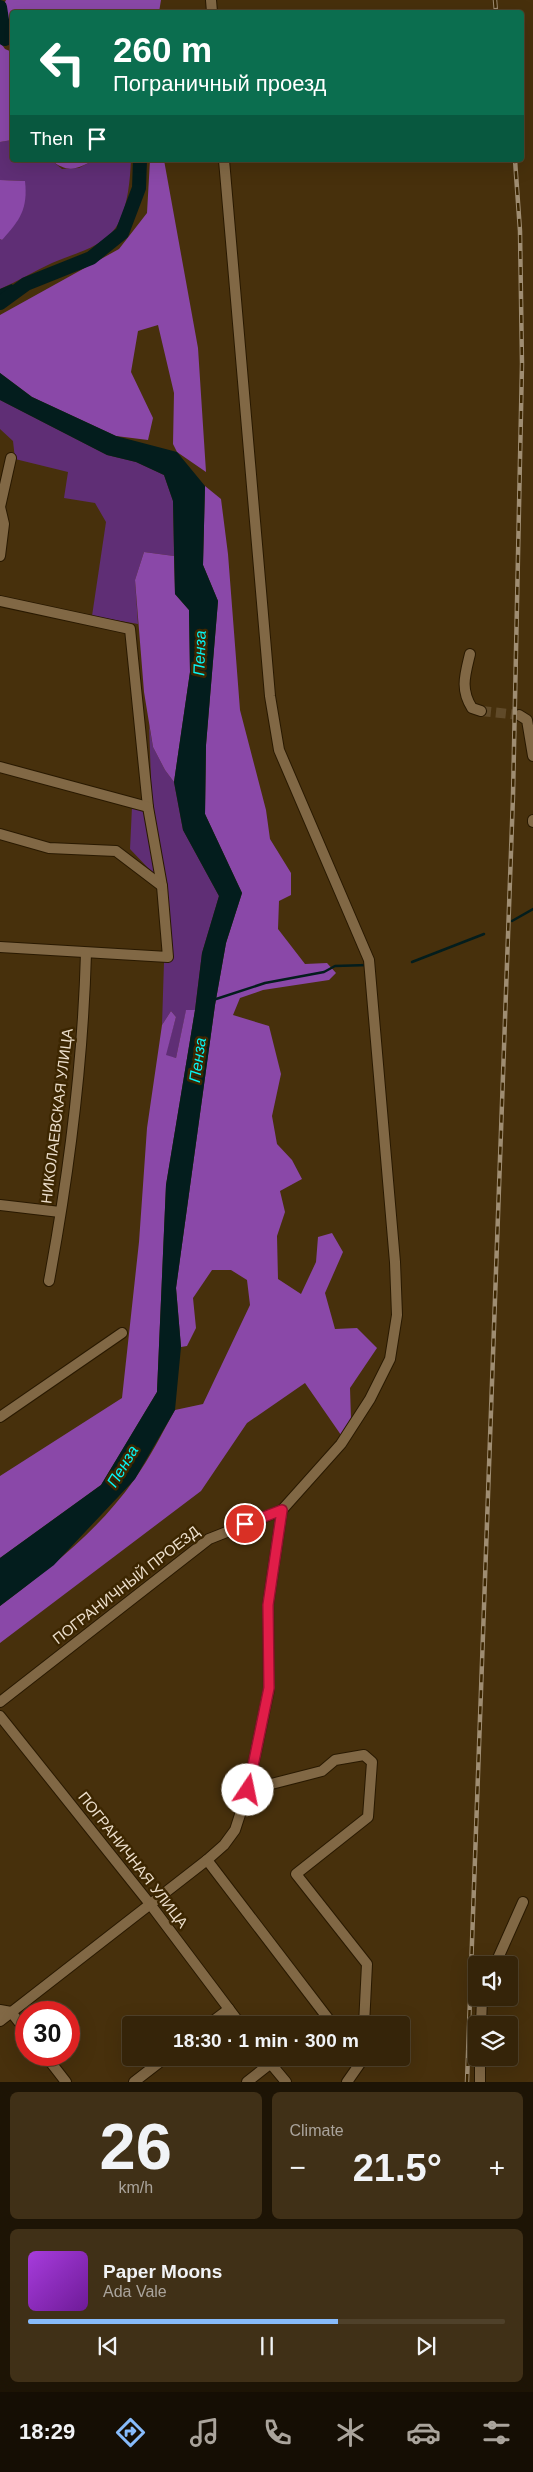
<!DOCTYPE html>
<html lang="en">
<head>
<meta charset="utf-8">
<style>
	body { margin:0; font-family:Helvetica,sans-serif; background:#403017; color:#f1f3f6; height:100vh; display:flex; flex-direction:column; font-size:19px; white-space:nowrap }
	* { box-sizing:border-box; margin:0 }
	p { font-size:16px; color:#aaa49c }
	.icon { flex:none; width:28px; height:28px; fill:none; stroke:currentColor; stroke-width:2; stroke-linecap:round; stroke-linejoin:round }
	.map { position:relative; height:2082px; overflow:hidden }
	.side { display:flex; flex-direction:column; gap:10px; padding:10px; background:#1d1405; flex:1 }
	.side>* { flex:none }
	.banner { position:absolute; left:10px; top:10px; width:514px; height:152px; border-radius:5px; box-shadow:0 5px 20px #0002,0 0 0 1px #4f412a; background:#0b6e4f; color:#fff; overflow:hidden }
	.buttons { position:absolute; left:468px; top:1956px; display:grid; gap:10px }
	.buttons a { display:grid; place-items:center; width:50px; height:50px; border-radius:5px; background:#352409; box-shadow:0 5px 20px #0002,0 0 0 1px #4f412a; font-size:25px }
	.speed { position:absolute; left:15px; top:2001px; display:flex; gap:10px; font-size:25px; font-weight:700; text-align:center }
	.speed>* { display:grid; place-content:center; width:65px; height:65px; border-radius:50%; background:#352409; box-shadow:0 5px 20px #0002,0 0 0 1px #4f412a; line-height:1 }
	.speed .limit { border:8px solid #d22; background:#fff; color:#111 }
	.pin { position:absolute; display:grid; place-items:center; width:42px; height:42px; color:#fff; margin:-21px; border:2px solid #fff; border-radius:50%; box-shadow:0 1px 5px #0007 }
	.me { position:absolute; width:55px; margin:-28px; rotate:11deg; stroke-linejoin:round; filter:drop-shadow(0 0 4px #0008) }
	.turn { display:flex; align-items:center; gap:18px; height:105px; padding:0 20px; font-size:22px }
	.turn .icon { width:65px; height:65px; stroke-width:2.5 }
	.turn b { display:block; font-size:35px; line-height:42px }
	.then { display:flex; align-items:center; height:48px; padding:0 20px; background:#0003; gap:10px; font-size:19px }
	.big { font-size:38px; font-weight:600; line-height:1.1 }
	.side .widget { flex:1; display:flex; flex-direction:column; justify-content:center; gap:8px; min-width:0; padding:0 18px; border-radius:8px; background:#403017 }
	.side .dial { align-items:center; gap:0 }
	.dial b { font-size:65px; line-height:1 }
	.song { display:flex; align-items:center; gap:15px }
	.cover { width:60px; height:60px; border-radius:8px; background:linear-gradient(135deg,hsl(280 70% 55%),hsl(280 70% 35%)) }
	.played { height:5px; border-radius:2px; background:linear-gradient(90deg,#87bbfb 65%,#4f412a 65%) }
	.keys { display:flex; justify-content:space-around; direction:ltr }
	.heat { display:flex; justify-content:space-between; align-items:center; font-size:28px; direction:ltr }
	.side .tiles { flex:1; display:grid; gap:10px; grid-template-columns:1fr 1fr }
	.widget:last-child { grid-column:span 2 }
	.trip { position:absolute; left:122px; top:2016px; width:288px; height:50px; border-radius:5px; background:#352409; box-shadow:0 5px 20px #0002,0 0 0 1px #4f412a; font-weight:600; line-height:50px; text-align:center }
	.menu { display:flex; height:80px; justify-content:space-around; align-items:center; background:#150e04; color:#aaa49c }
	.menu .icon { width:35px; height:35px }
	.menu .active { color:#87bbfb }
	.menu b { font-size:22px; color:#f1f3f6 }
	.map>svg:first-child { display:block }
	.green { fill:#5f2e75 }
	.forest { fill:#8a48a8 }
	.water { fill:#031d1d }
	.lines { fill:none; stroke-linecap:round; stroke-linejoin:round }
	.stream { stroke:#031d1d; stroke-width:2.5 }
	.river { stroke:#031d1d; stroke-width:14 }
	.minor-tunnel { stroke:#604a29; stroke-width:10; stroke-dasharray:10 5; stroke-linecap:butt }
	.minor-casing { stroke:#291900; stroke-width:12 }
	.minor { stroke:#816845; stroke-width:10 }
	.rail-casing { stroke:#9f8d72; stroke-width:4.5 }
	.rail { stroke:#3c2601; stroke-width:2.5; stroke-dasharray:8; stroke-linecap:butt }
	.route-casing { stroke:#92132f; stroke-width:12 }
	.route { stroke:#e11d48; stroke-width:9 }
	.labels { text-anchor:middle; stroke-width:5; stroke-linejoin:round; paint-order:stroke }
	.street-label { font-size:15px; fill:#ecdecb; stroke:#3c2601 }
	.water-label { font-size:16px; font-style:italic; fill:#05f6f5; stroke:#3c2601 }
</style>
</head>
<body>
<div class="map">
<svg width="533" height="2082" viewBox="0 0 533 2082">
	<rect width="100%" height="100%" fill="#47300c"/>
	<!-- green -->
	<g class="green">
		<path d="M 12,140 L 12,160 L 51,160 L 62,169 L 79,168 L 94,160 L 131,160 C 130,180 128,206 118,224 C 104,248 74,253 52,263 C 35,271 18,281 0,289 L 0,239 L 2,240 L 25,181 L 0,180 L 0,142 Z"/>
		<polygon points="0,400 107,455 136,462 164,475 173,501 174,556 144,552 135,580 138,624 92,616 106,522 95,503 64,498 68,472 15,459 13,441 0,429"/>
		<polygon points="149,725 153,747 165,770 174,782 183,830 219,896 202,953 195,1010 186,1011 176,1058 165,1056 176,1017 171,1011 162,1025 164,962 172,959 166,887 130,849 132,807 152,808"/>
	</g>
	<!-- forest -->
	<g class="forest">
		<polygon points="6,0 161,0 159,12 12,12 12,31 1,10"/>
		<polygon points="0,42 5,49 12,52 12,140 0,142"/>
		<path d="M 51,160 L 94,160 C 76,170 67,173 51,160 Z"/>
		<polygon points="150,160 164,160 198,348 206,472 177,452 173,444 174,393 158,325 138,331 131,372 153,418 148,440 116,436 32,397 0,373 0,315 119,249 147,213"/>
		<path d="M 0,180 L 25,181 C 28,209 20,220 2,240 L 0,239 Z"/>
		<path d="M 205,486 L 221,499 L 228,554 L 240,710 L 266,810 L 270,839 L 291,873 L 291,895 L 279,901 L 278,929 L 305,964 L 327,963 L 336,973 L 329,980 L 263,990 L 240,998 L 233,1015 L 269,1026 L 281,1074 L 272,1116 L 277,1144 L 292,1160 L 302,1179 L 280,1191 L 285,1212 L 277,1236 L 278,1279 L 301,1294 L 316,1262 L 318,1237 L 332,1233 L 343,1252 L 325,1293 L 335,1329 L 357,1328 L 377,1348 L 350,1388 L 351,1420 L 341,1435 L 305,1383 L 247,1423 L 201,1491 L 0,1643 L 0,1606 C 49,1569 98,1531 134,1480 C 150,1458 162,1433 175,1410 L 203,1404 L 250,1305 L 247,1280 L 231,1270 L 212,1270 L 193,1298 L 196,1328 L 187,1346 L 181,1347 L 176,1288 L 215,1005 L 226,943 L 242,893 L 205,814 L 206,745 L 218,601 L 203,565 Z"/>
		<polygon points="144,552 174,556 175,594 189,610 190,672 174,782 165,770 153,747 144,692 135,580"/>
		<polygon points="186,1010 195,1010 166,1185 157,1392 101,1485 0,1558 0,1476 122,1398 139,1242 147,1128 162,1025 171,1011 176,1017 166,1055 176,1058"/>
	</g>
	<!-- water -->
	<g class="water">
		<polygon points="12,284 19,295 0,310 0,289"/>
		<polygon points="0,373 32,397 116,436 177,452 205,486 203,565 218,601 206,745 205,814 242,893 226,943 215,1005 176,1288 181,1347 175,1410 135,1479 54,1565 0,1606 0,1558 101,1485 157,1392 166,1185 195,1010 202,953 219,896 183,830 174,782 190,672 189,610 175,594 173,501 164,475 136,462 107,455 0,400"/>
	</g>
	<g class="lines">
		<!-- stream -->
		<g class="stream">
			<polyline points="512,921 533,909"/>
			<polyline points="412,962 484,934"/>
			<polyline points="213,1000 265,983 324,972 335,966 368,965"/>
		</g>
		<!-- river -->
		<g class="river">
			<polyline points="0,7 5,39"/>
			<polyline points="0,303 26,284 91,258 122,233 139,188 140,160"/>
		</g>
		<!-- minor-tunnel -->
		<polyline class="minor-tunnel" points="481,711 519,715"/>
		<defs>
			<g id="minor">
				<polyline points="211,0 212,12"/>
				<polyline points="0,556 4,524 0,507 11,458"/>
				<polyline points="0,601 130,629 148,807 162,886 168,957 0,947"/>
				<path d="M 470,654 C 465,675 460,689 472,708 L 481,711"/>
				<polyline points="519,715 527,720 533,756"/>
				<polyline points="0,767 148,807"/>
				<polyline points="533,820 533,822"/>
				<polyline points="0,834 49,848 116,851 162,886"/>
				<polyline points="0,1205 60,1212"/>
				<path d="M 49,1281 C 69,1173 83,1063 86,953"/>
				<polyline points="0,1417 122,1333"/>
				<polyline points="0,1702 209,1539 282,1510 341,1444 370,1399 390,1359 397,1315 395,1262 369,960 279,750 270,696 224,160"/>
				<polyline points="0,1716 150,1904 241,2025"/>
				<polyline points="248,1790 322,1771 335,1760 364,1755 372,1762 368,1817 296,1874 367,1964 364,2025"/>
				<polyline points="207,1860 333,2025"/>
				<polyline points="495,1965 523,1902"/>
				<polyline points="0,2010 11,2012 26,2031"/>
				<polyline points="0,2021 207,1860 224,1845 235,1830 248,1790 269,1689 268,1605 282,1510"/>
				<polyline points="208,2025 229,2009"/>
				<polyline points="481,2025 482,1998"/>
				<polyline points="45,2055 66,2082"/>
				<polyline points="266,2058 286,2082"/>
				<polyline points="134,2082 165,2058"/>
				<polyline points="247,2082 271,2063"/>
				<polyline points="347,2082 361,2062"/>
				<polyline points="480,2082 480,2058"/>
			</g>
		</defs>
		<!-- minor casing -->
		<use href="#minor" class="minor-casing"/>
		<!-- minor -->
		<use href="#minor" class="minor"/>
		<defs>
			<g id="rail">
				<polyline points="495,0 496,12"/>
				<polyline points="467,2082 513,796 522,364 520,231 515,160"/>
			</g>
		</defs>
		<!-- rail casing -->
		<use href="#rail" class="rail-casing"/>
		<!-- rail -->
		<use href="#rail" class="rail"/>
	</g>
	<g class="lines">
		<defs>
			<polyline id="route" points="245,1524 282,1510 268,1605 269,1688 248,1790"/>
		</defs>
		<!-- route casing -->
		<use href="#route" class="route-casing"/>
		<!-- route -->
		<use href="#route" class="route"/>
	</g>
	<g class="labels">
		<!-- street labels -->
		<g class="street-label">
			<text transform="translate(57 1116) rotate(-83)" y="5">НИКОЛАЕВСКАЯ УЛИЦА</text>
			<text transform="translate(126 1585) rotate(-38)" y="5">ПОГРАНИЧНЫЙ ПРОЕЗД</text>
			<text transform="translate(133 1860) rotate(52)" y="5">ПОГРАНИЧНАЯ УЛИЦА</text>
		</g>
		<!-- water labels -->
		<g class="water-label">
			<text transform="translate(199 653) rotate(-88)" y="6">Пенза</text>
			<text transform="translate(197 1060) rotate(-82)" y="6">Пенза</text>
			<text transform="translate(122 1466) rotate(-59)" y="6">Пенза</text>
		</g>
	</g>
</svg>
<div class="buttons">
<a><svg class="icon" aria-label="sound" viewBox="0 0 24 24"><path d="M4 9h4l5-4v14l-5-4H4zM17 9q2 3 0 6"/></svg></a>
<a><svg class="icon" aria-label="layers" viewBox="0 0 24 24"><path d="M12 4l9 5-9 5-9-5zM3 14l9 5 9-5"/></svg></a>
</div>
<div class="speed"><div class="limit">30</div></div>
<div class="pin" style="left:245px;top:1524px;background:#d93025"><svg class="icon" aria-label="arrive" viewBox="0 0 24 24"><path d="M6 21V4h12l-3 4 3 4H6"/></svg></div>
<svg class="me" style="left:248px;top:1790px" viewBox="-20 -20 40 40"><circle r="19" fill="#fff"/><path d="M0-13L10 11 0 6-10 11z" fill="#e11d48"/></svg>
<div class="trip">18:30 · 1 min · 300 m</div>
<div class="banner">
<div class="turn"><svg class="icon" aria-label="left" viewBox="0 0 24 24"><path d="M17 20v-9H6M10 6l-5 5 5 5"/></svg><div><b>260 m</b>Пограничный проезд</div></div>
<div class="then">Then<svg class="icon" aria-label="arrive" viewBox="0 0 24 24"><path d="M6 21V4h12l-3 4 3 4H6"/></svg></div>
</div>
</div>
<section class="side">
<div class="tiles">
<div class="widget dial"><b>26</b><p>km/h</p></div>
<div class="widget"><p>Climate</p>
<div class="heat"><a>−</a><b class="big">21.5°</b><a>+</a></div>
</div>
<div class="widget">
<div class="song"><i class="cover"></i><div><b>Paper Moons</b><p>Ada Vale</p></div></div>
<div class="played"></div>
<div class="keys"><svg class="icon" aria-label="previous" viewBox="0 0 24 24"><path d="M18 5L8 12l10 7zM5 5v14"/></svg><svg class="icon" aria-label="pause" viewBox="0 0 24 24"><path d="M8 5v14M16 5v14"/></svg><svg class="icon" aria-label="next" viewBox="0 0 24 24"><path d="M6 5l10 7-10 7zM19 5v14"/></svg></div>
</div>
</div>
</section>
<nav class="menu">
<b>18:29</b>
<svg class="icon active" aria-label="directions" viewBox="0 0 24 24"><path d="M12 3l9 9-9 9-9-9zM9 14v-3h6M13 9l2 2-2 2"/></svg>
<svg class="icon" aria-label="music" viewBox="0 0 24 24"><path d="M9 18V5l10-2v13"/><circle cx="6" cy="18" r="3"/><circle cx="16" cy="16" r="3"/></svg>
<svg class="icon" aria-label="phone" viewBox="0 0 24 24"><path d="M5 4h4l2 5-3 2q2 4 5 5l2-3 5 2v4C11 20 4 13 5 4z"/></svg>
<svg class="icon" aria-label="climate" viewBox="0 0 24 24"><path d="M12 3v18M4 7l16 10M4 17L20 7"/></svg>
<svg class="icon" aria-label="car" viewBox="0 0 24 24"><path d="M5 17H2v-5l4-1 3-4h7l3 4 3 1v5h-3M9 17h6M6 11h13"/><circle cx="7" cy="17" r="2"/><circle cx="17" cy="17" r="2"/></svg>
<svg class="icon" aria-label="filters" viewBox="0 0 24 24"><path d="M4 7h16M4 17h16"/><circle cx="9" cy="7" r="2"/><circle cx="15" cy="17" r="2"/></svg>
</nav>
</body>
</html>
